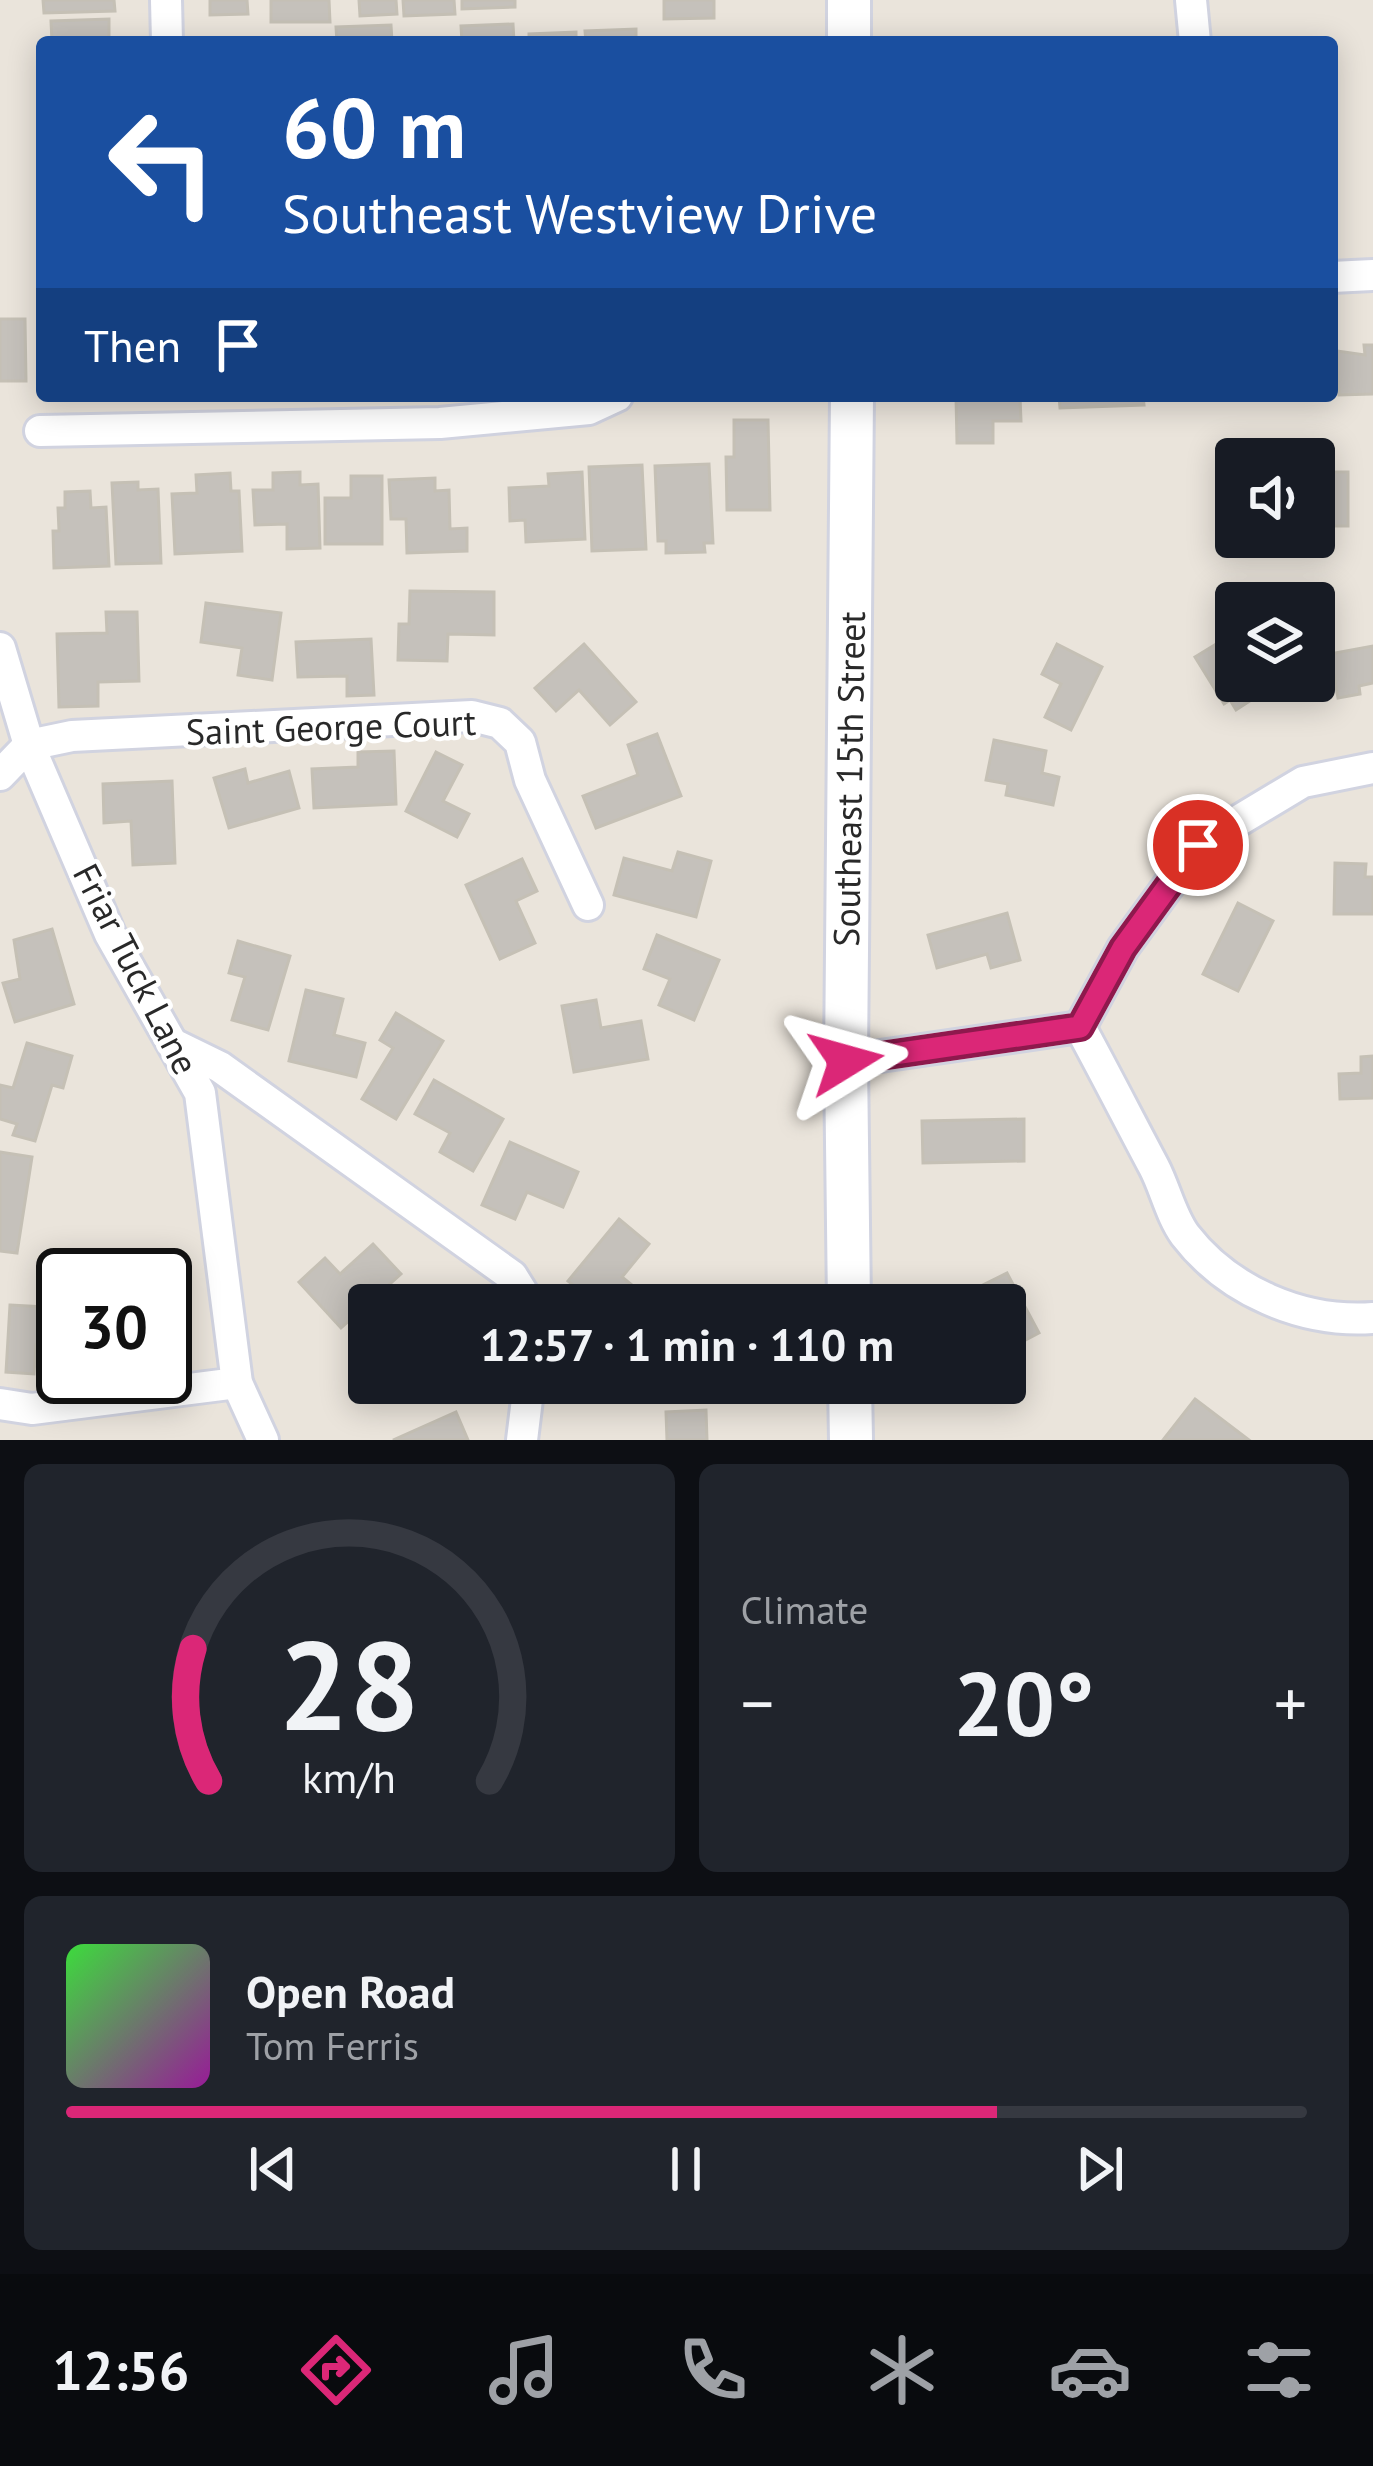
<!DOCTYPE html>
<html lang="en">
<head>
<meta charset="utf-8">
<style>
	body { margin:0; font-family:"PT Sans",sans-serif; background:#20242c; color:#f1f3f6; height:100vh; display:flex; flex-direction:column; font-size:45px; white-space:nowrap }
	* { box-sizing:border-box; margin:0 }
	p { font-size:39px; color:#9ea1a6 }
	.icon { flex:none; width:66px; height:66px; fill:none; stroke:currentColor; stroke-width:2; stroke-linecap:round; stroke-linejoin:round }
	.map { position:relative; height:1440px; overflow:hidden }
	.sheet { display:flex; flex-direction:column; gap:24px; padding:24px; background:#0d0f14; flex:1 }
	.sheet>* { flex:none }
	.banner { position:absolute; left:36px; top:36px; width:1302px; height:366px; border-radius:12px; box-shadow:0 6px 30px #0003; background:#1a4fa0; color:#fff; overflow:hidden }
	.buttons { position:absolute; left:1215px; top:438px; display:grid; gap:24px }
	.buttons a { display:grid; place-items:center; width:120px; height:120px; border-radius:12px; background:#171b24; box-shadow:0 6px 30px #0003; font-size:60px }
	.speed { position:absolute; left:36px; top:1248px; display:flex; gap:24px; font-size:60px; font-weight:700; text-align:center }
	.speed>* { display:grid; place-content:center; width:156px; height:156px; border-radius:50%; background:#171b24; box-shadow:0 6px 30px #0003; line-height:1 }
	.speed .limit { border:6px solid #111; border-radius:18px; background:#fff; color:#111 }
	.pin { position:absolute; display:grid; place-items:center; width:102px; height:102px; color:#fff; margin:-51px; border:6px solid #fff; border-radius:50%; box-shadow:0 3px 12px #0007 }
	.me { position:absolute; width:132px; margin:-66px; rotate:82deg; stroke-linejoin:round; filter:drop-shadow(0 0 9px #0008) }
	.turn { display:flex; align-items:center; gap:42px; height:252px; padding:0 48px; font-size:54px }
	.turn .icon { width:156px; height:156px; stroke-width:2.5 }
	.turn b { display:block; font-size:84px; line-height:102px }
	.then { display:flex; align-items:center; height:114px; padding:0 48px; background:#0003; gap:24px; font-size:45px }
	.big { font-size:90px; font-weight:600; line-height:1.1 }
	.sheet .card { flex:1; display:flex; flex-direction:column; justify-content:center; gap:18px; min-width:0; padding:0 42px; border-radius:18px; background:#20242c }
	.sheet .dial { align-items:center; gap:0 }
	.dial svg { height:312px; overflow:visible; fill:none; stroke:#363941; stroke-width:7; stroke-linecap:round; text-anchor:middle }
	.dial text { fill:#f1f3f6; stroke:none }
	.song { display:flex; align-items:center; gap:36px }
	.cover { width:144px; height:144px; border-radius:18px; background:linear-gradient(135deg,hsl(120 70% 55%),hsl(300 70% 35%)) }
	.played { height:12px; border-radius:6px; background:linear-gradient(90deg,#db2777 75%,#363941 75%) }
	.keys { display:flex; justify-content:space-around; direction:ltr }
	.heat { display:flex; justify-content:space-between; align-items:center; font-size:66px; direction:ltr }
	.sheet .tiles { flex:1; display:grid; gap:24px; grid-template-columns:1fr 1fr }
	.card:last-child { grid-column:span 2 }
	.trip { position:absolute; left:348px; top:1284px; width:678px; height:120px; border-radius:12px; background:#171b24; box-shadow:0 6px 30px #0003; font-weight:600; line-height:120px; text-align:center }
	.tabs { display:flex; height:192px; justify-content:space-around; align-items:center; background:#090b0e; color:#9ea1a6 }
	.tabs .icon { width:84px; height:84px }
	.tabs .current { color:#db2777 }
	.tabs b { font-size:54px; color:#f1f3f6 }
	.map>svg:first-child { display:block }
	.building { fill:#c5c1bb; stroke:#c5c0b5; stroke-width:3 }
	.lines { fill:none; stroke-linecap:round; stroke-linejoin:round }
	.minor-casing { stroke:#d1d3e0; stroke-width:36 }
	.secondary-casing { stroke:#d1d3e0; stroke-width:48 }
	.minor { stroke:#fff; stroke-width:30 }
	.secondary { stroke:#fff; stroke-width:42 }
	.route-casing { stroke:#8e194d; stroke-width:30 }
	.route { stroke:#db2777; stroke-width:21 }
	.labels { text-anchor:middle; stroke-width:9; stroke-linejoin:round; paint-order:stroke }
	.street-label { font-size:36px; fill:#292929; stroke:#fff }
</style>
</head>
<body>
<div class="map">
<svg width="1373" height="1440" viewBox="0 0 1373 1440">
	<rect width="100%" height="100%" fill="#eae4db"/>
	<!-- building -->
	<g class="building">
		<polygon points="43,0 114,0 115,11 44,13"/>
		<polygon points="210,0 247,0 248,14 210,15"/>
		<polygon points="271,0 329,0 330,22 271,22"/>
		<polygon points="359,0 396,0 397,14 360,16"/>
		<polygon points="403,0 454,0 455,14 404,16"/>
		<polygon points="462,0 515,0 515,7 462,9"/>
		<polygon points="664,0 714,0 714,18 664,19"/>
		<polygon points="109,19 109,42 52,42 51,21"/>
		<polygon points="513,24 514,42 462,42 461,26"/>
		<polygon points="391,25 392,42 337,42 336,27"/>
		<polygon points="636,29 636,42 586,42 585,31"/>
		<polygon points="576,32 576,42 529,42 529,34"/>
		<polygon points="0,319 25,319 26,381 0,381"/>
		<polygon points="1364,345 1373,345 1373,394 1339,395 1337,351 1365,355"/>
		<polygon points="956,396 1020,396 1021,421 993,421 993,443 957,443"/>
		<polygon points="1059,396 1143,396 1144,405 1060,408"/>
		<polygon points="734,420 768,420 770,510 727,510 726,457 734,457"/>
		<polygon points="709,464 713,543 704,543 705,552 666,553 666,541 658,541 655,466"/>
		<polygon points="642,465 646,549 592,551 589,467"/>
		<polygon points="300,472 300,485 318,484 320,548 287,549 287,524 255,525 253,490 273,490 273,473"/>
		<polygon points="582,472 585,539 526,542 525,520 510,521 509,488 549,486 548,474"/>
		<rect x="1322" y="472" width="26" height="54"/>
		<polygon points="230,473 231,491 239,491 242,551 175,554 172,494 197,493 196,475"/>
		<polygon points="351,476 382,476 382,544 325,544 325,498 351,498"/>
		<polygon points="435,478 435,491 449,490 450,529 467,528 467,551 407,553 406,519 391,519 389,480"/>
		<polygon points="138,482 138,490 158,489 161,563 116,564 112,483"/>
		<polygon points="90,491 91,508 106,507 109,566 54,568 53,531 59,531 58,508 65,508 65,492"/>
		<polygon points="410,591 494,592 494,635 448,634 447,661 398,660 399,624 409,624"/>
		<polygon points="206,603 281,613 272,680 238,675 242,648 201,642"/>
		<polygon points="106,612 137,612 139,681 98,682 98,706 59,707 57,634 107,633"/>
		<polygon points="1236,632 1236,681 1262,681 1254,686 1259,695 1236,710 1230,700 1224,704 1195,657"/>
		<polygon points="371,639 374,695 347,696 347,676 298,677 296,642"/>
		<polygon points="584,644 636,702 610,725 579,690 556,711 535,688"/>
		<polygon points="1057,644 1102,667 1071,730 1045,717 1061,684 1042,674"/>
		<polygon points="1373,646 1373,683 1359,686 1360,694 1338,698 1330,654"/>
		<polygon points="657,734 681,796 596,828 583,796 638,775 628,745"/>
		<polygon points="994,740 1046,751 1042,773 1059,777 1053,805 1006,795 1008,784 986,780"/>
		<polygon points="394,751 396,804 314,808 312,769 358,767 358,752"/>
		<polygon points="436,752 462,765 443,801 469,814 457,837 406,811"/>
		<polygon points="245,769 248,783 289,771 299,808 229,828 214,778"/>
		<polygon points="172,781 175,863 133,865 131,821 104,823 103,784"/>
		<polygon points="678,852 711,861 696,917 614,895 624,858 672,871"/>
		<polygon points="522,859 537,891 516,901 535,943 500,959 466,885"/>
		<polygon points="1335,863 1366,864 1365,877 1373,877 1373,914 1334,914"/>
		<polygon points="1238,903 1273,921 1238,991 1203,974"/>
		<polygon points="1007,913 1020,960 991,968 987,954 937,968 928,935"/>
		<polygon points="52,929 74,1004 15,1022 3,983 20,979 14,940"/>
		<polygon points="657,935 719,960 694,1020 659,1005 670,979 644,969"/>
		<polygon points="238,941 290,956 268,1030 232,1020 245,977 229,973"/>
		<polygon points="306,990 343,999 334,1035 365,1043 356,1077 289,1061"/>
		<polygon points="596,1000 601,1028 641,1021 648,1059 574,1072 562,1006"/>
		<polygon points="396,1013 443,1041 396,1119 362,1099 393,1048 380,1040"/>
		<polygon points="27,1043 72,1056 63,1088 52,1085 35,1141 13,1135 17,1124 0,1119 0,1085 13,1088"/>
		<polygon points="1373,1056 1373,1098 1340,1099 1339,1074 1361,1073 1361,1057"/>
		<polygon points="434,1080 503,1119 473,1171 440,1152 450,1133 415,1114"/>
		<polygon points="1024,1119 1024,1161 923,1163 922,1121"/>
		<polygon points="510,1142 578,1172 563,1207 527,1192 515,1219 482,1205"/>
		<polygon points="0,1152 32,1157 17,1253 0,1251"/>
		<polygon points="619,1219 649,1244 622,1277 638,1290 626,1305 598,1305 568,1281"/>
		<polygon points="373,1244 401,1274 341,1328 299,1282 325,1258 340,1274"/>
		<polygon points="1007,1273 1039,1333 1005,1351 1005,1305 976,1305 969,1292"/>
		<polygon points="174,1279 187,1310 165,1319 165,1282"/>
		<polygon points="454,1288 457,1305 420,1305 418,1295"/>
		<polygon points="10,1305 63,1308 63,1346 36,1345 34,1374 6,1372"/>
		<polygon points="1195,1399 1249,1440 1163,1440"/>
		<polygon points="706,1410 707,1440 667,1440 666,1412"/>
		<polygon points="456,1412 468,1440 393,1440"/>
	</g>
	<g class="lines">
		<defs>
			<g id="minor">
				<polyline points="166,0 167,42"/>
				<polyline points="1191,0 1195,42"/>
				<polyline points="1332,277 1373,275"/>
				<polyline points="40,431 440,423 589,409 617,396"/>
				<polyline points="0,648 29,745 110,934 200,1093 237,1383 263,1440"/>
				<polyline points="0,775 29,745 72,736 472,716 500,723 520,742 530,780 588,905"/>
				<path d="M 1080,1027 C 1105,1073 1129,1120 1154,1167 C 1165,1188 1171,1216 1185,1235 C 1228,1291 1302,1323 1373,1318"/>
				<polyline points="1080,1027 1123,948 1198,845 1303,782 1373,768"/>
				<polyline points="175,1045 220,1067 512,1276 530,1305"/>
				<polyline points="846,1061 1080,1027"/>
				<polyline points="0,1404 32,1409 237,1383"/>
				<polyline points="522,1440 529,1383"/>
			</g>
			<g id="secondary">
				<polyline points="849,0 849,42"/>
				<polyline points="849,1305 846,1061 852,396"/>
				<polyline points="850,1383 851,1440"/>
			</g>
		</defs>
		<!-- minor casing -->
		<use href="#minor" class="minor-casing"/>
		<!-- secondary casing -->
		<use href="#secondary" class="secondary-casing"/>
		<!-- minor -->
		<use href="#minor" class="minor"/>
		<!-- secondary -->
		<use href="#secondary" class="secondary"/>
	</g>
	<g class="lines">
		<defs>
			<polyline id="route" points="846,1061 1080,1027 1123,948 1198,845"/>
		</defs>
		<!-- route casing -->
		<use href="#route" class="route-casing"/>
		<!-- route -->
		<use href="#route" class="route"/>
	</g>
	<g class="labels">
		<!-- street labels -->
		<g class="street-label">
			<text transform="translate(331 727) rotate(-2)" y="13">Saint George Court</text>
			<text transform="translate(849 779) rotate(-89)" y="13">Southeast 15th Street</text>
			<text transform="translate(136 969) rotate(63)" y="13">Friar Tuck Lane</text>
		</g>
	</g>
</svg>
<div class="buttons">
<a><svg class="icon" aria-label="sound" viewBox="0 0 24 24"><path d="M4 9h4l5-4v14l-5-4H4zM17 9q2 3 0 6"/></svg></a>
<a><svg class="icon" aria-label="layers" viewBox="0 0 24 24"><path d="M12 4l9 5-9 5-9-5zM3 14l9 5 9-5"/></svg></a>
</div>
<div class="speed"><div class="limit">30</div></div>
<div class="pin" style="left:1198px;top:845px;background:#d93025"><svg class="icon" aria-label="arrive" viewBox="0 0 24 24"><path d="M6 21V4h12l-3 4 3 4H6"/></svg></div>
<svg class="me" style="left:846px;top:1061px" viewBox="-20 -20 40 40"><path d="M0-17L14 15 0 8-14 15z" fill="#db2777" stroke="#fff" stroke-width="4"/></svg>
<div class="trip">12:57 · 1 min · 110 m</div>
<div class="banner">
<div class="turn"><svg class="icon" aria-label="left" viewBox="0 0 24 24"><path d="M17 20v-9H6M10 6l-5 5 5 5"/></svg><div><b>60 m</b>Southeast Westview Drive</div></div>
<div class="then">Then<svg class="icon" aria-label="arrive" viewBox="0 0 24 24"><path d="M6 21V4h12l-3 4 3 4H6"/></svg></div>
</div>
</div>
<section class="sheet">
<div class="tiles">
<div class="card dial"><svg viewBox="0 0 100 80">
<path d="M14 69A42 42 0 1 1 86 69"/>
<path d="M14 69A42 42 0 0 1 10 35" stroke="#db2777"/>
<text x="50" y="56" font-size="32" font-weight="700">28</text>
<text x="50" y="72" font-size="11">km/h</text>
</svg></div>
<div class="card"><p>Climate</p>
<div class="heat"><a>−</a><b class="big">20°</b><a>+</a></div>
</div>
<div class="card">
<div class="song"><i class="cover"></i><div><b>Open Road</b><p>Tom Ferris</p></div></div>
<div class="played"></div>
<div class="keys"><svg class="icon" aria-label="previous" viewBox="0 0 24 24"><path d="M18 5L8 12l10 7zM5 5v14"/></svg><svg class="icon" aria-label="pause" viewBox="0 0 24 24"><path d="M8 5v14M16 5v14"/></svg><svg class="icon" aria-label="next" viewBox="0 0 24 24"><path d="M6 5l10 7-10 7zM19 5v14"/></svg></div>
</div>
</div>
</section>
<nav class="tabs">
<b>12:56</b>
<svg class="icon current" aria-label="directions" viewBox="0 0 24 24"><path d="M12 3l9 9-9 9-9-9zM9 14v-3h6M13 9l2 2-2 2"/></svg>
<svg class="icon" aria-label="music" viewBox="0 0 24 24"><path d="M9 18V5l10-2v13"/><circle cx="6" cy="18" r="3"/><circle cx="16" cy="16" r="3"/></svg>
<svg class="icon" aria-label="phone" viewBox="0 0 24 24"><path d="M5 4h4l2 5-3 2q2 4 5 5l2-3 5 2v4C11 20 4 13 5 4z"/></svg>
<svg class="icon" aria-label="climate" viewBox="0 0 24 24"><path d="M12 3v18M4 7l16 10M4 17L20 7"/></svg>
<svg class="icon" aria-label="car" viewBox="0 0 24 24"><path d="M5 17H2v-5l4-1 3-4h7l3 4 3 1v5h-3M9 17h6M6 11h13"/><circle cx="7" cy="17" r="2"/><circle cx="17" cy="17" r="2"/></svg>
<svg class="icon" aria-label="filters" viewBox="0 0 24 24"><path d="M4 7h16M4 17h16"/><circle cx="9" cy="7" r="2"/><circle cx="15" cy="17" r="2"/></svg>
</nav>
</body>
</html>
